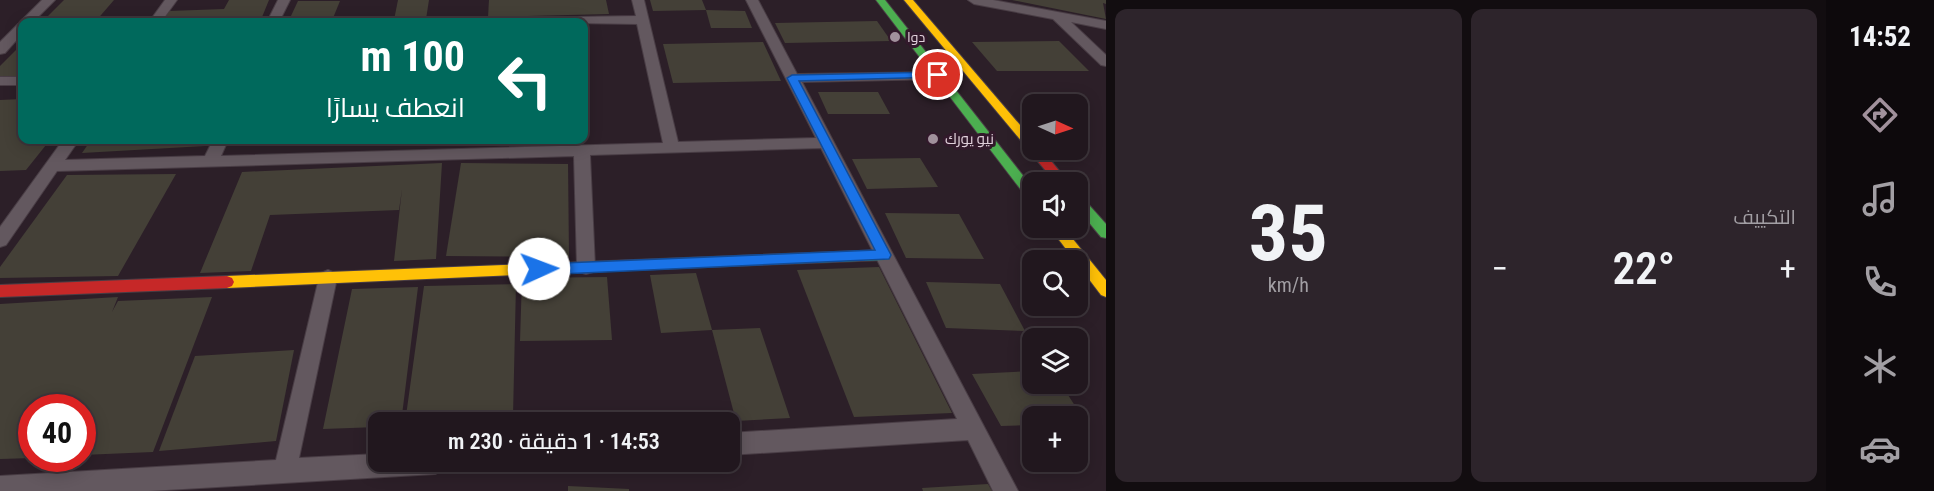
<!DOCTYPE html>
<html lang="ar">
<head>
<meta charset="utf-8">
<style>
	body { margin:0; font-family:"Roboto Condensed",Cairo,sans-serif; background:#2d242b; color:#f1f3f6; direction:rtl; height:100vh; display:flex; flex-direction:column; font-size:22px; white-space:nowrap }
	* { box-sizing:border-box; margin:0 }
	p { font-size:20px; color:#a29fa4 }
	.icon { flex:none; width:33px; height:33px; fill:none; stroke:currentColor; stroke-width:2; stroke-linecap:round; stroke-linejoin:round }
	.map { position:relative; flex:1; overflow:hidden; direction:ltr }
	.details { display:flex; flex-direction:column; gap:9px; padding:9px; background:#120d10; width:720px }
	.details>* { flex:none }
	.top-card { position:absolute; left:18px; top:18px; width:570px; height:126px; border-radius:12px; box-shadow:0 3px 15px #0003,0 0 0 2px #3e363c; direction:rtl; background:#00695c; color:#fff; overflow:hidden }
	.needle { width:39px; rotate:93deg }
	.tools { position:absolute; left:1022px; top:94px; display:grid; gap:12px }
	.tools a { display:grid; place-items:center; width:66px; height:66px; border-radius:12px; background:#21171e; box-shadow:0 3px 15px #0003,0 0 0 2px #3e363c; font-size:30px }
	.speed { position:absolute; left:18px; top:394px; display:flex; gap:12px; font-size:30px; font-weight:700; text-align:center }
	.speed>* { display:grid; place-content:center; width:78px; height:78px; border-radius:50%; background:#21171e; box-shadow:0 3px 15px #0003,0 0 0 2px #3e363c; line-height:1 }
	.speed .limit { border:9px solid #d22; background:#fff; color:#111 }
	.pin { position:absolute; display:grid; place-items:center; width:51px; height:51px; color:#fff; margin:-26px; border:3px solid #fff; border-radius:50%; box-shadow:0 2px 6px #0007 }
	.me { position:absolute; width:66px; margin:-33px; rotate:88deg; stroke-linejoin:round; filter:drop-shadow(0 0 4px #0008) }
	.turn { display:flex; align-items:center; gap:21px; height:126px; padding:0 24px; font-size:27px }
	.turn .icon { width:78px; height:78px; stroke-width:2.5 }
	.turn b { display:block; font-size:42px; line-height:51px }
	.big { font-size:45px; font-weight:600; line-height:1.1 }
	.details .widget { flex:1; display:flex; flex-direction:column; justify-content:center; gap:9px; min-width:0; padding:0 21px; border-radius:12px; background:#2d242b }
	.details .dial { align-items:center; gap:0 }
	.dial b { font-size:78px; line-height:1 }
	.heat { display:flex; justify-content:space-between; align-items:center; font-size:33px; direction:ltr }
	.details .tiles { flex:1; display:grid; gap:9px; grid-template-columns:repeat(2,1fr) }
	.trip { position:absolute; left:368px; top:412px; width:372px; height:60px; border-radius:12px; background:#21171e; box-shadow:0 3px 15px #0003,0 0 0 2px #3e363c; font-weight:600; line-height:60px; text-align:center; direction:rtl }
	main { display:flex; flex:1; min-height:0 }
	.menu { display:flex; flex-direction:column; width:108px; justify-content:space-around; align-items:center; background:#0d090c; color:#a29fa4 }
	.menu .icon { width:42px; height:42px }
	.menu .current { color:#a1919c }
	.menu b { font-size:27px; color:#f1f3f6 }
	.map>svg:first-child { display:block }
	.building { fill:#444037 }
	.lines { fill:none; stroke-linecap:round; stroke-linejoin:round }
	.street-casing { stroke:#493d45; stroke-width:2 }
	.fast-casing { stroke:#493d45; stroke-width:2 }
	.slow-casing { stroke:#493d45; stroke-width:2 }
	.jam-casing { stroke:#493d45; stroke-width:2 }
	.street { fill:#63585f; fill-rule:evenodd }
	.fast { fill:#4caf50; fill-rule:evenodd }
	.slow { fill:#ffc107; fill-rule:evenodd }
	.jam { fill:#c62828; fill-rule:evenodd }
	.route { fill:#1a73e8; stroke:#114b97; stroke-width:1.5 }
	.poi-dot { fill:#a1919c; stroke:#32192b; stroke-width:2 }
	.labels { text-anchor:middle; stroke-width:6; stroke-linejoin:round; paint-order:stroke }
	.far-poi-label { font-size:14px; fill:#e0cfda; stroke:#32192b; text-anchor:start }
	.poi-label { font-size:15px; fill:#e0cfda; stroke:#32192b; text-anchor:start }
</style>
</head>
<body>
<main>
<nav class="menu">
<b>14:52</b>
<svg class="icon current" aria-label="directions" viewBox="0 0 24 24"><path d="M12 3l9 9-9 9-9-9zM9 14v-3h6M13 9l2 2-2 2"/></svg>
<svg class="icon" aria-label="music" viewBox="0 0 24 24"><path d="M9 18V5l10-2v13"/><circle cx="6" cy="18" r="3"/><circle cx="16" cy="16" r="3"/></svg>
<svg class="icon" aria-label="phone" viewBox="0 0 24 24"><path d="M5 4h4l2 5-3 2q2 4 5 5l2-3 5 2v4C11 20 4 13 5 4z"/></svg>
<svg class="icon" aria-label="climate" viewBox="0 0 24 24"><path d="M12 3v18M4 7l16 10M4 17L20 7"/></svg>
<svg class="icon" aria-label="car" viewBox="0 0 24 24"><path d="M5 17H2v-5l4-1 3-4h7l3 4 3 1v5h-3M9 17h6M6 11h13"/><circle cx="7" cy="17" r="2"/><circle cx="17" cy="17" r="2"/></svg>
</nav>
<section class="details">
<div class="tiles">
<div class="widget"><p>التكييف</p>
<div class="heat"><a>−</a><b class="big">22°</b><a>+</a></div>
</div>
<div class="widget dial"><b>35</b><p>km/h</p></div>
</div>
</section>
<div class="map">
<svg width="1106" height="491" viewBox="0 0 1106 491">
	<rect width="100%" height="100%" fill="#2c1f28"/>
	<!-- building -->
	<g class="building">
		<polygon points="64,0 114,0 95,22 42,22"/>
		<polygon points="229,0 269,0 260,22 161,22 169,11 224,9"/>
		<polygon points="398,0 429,0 426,19 394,20"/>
		<polygon points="489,0 606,0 609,14 488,17"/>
		<polygon points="650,0 702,0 706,10 653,11"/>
		<polygon points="1012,0 1106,0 1106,4 1103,3 1106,19"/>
		<polygon points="298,1 340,1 333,18 290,18"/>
		<polygon points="706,10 745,11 752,28 711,28"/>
		<polygon points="877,21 891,41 785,43 775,23"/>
		<polygon points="1059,41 1089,71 997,71 972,42"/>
		<polygon points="763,42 781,81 673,83 663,44"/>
		<polygon points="22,44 22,77 0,77 0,66"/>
		<polygon points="818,92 878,92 890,114 828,114"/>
		<polygon points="22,99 22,140 50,140 26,170 0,171 0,100"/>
		<polygon points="91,140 207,140 205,146 82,153"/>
		<polygon points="920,158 938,187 867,189 852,159"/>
		<polygon points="442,163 436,259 394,261 402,189 399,210 270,215 251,271 200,273 242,172"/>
		<polygon points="461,163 568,164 569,257 446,256"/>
		<polygon points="176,174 118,276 0,278 0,267 67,175"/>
		<polygon points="885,213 959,214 984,259 906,258"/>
		<polygon points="879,267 952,413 854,417 797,270"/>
		<polygon points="696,273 712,330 661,333 650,275"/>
		<polygon points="607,277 612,340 520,341 522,278"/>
		<polygon points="926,282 1000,284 1025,331 946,328"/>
		<polygon points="516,284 513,416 465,417 405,423 424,286"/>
		<polygon points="418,287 401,423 378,423 378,427 323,429 352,289"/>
		<polygon points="118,297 112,312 118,301 212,297 153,452 82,455 82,408 32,408 32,458 0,459 0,304"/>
		<polygon points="760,328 790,418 736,421 712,330"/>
		<polygon points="294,350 276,441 159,451 195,356"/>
		<polygon points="1032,371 1032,384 1061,384 1086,423 1077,424 1077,417 1032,417 1032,425 1001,426 972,374"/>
		<polygon points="988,484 992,491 923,491 922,488"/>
		<polygon points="568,486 629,489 629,491 568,491"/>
	</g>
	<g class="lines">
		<defs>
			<g id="street">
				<polygon points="42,0 55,0 33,22 22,22 22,34 5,53 0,54 0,42 18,24 22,23 23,19"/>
				<polygon points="165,0 177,0 161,22 149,22"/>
				<polygon points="278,0 290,0 279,22 267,22"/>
				<polygon points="632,0 644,0 678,142 816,138 746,0 758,0 797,74 943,72 945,75 938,79 802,82 1018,491 993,491 968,440 729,455 729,433 957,419 821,148 590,155 595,267 593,272 586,274 579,272 577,267 574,156 57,171 6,245 0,247 0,227 63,140 79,140 65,160 205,156 213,140 228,140 221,156 663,143 637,24 510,22 516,18 636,16"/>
				<polygon points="968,0 993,0 1106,21 1106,29 1071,22 1106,55 1106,66 1101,65 1053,19 974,4"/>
				<rect x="0" y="77" width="22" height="8"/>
				<polygon points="328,270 335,273 337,278 299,458 378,454 378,462 447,462 443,470 435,474 149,491 0,491 0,476 276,460 319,278 321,273"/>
			</g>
			<g id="fast">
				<polygon points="876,0 885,0 1032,187 1032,200 1028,199"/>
				<polygon points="1077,194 1081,196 1106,224 1106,238 1101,237 1077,208"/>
				<polygon points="884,250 889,251 891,255 889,259 884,260 583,272 578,271 576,267 578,263 583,262"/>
			</g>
			<g id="slow">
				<polygon points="904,0 913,0 1032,139 1032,150 1028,149"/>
				<polygon points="1050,228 1064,228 1106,280 1106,297 1101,295"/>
				<polygon points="583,262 588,263 590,267 588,271 583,272 227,288 222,286 220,282 222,278 227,276"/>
			</g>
			<g id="jam">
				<polygon points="1032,147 1032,150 1042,150 1069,183 1056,183 1031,153 1029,150"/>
				<polygon points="227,276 232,278 234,282 232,286 227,288 0,297 0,285"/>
			</g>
		</defs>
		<!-- street casing -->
		<use href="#street" class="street-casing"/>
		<!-- fast casing -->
		<use href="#fast" class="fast-casing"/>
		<!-- slow casing -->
		<use href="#slow" class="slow-casing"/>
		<!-- jam casing -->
		<use href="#jam" class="jam-casing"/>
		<!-- street -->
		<use href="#street" class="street"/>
		<!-- fast -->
		<use href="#fast" class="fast"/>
		<!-- slow -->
		<use href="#slow" class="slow"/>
		<!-- jam -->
		<use href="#jam" class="jam"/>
	</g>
	<!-- route -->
	<polygon class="route" points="938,72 941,72 941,77 799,81 891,255 889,259 539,275 534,273 532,269 534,265 539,264 875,250 787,78 792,75"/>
	<!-- markers -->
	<g class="poi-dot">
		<circle cx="895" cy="37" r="6"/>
		<circle cx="933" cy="139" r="6"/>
	</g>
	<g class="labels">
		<!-- far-poi labels -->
		<g class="far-poi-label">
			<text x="907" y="42">دوا</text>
		</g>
		<!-- poi labels -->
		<g class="poi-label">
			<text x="945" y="144">نيو يورك</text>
		</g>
	</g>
</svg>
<div class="tools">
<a><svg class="needle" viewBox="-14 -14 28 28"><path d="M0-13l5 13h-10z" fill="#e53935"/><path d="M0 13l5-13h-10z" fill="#a29fa4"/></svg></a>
<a><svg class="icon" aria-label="sound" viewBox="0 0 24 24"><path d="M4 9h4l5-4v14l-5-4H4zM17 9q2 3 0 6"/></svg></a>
<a><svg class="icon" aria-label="search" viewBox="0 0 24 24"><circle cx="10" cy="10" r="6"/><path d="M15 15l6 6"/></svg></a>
<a><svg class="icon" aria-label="layers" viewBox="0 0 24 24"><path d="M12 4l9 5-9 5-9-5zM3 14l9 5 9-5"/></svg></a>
<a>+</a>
</div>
<div class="speed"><div class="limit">40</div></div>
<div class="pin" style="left:938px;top:75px;background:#d93025"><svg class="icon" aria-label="arrive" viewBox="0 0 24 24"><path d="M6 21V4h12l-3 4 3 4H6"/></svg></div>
<svg class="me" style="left:539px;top:269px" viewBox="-20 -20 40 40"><circle r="19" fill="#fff"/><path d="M0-13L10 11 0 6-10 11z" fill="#1a73e8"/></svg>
<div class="trip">14:53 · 1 دقيقة · 230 m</div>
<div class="top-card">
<div class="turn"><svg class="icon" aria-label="left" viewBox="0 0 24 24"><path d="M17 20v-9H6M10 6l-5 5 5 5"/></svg><div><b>100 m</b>انعطف يسارًا</div></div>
</div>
</div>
</main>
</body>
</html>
